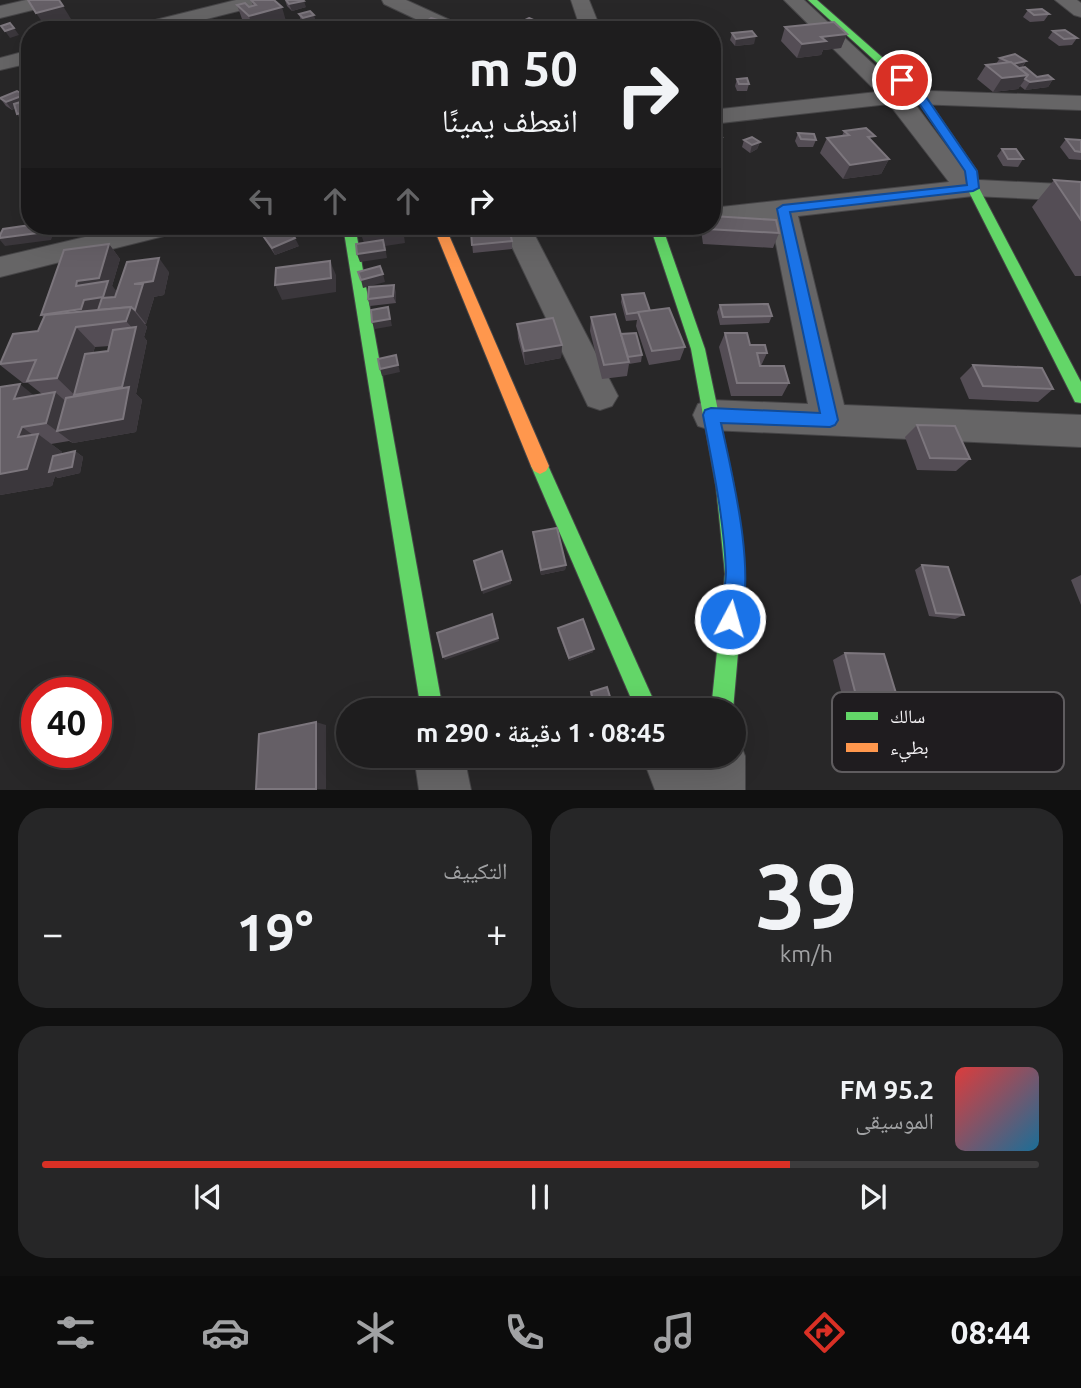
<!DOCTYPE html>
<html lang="ar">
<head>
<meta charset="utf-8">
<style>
	body { margin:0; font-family:Ubuntu,"Noto Naskh Arabic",sans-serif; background:#262627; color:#f1f3f6; direction:rtl; height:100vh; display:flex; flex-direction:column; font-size:26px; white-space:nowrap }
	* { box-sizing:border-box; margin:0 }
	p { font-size:23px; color:#a1a2a4 }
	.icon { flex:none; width:38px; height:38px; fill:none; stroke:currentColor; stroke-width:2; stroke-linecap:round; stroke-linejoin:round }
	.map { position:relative; height:790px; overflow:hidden; direction:ltr }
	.drawer { display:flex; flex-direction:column; gap:18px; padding:18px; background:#101010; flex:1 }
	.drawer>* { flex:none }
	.banner { position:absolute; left:21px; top:21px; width:700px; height:214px; border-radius:28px; box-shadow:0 7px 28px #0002,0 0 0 2px #3c3b3c; direction:rtl; background:#1e1d1e; color:#f1f3f6; overflow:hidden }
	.speed { position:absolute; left:21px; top:677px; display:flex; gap:14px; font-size:35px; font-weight:700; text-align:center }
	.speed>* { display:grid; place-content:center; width:91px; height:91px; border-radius:50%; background:#1e1d1e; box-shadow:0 7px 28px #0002,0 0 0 2px #3c3b3c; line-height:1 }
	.speed .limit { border:10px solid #d22; background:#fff; color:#111 }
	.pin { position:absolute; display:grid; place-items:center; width:60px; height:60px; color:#fff; margin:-30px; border:4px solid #fff; border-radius:50%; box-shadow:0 2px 7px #0007 }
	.me { position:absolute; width:77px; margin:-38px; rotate:6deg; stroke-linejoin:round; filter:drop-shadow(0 0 5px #0008) }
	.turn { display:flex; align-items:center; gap:24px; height:147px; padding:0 28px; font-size:32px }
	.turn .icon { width:91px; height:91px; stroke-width:2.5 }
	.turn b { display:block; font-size:49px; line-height:60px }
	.lanes { display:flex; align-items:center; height:66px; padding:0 28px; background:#0003; justify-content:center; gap:35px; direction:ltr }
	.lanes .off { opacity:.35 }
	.big { font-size:52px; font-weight:600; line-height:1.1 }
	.drawer .card { flex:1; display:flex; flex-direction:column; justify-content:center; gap:10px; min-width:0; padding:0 24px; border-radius:28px; background:#262627 }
	.drawer .dial { align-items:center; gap:0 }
	.dial b { font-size:91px; line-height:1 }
	.song { display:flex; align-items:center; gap:21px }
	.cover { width:84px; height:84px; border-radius:10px; background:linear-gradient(135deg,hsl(0 70% 55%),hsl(200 70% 35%)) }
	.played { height:7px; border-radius:4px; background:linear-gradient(90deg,#d93025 75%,#3c3b3c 75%) }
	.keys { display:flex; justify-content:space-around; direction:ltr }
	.heat { display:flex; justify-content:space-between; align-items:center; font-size:38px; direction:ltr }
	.drawer .tiles { flex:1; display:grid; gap:18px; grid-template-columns:1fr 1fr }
	.card:last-child { grid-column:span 2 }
	.trip { position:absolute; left:336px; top:698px; width:410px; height:70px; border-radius:35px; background:#1e1d1e; box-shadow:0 7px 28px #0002,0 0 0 2px #3c3b3c; font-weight:600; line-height:70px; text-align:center; direction:rtl }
	.tab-bar { display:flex; height:112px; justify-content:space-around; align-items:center; background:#0c0c0c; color:#a1a2a4 }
	.tab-bar .icon { width:49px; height:49px }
	.tab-bar .on { color:#d93025 }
	.tab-bar b { font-size:32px; color:#f1f3f6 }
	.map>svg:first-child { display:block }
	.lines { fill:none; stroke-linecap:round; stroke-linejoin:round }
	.street-casing { stroke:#464547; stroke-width:2 }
	.fast-casing { stroke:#464547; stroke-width:2 }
	.slow-casing { stroke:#464547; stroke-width:2 }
	.street { fill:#666566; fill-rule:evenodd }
	.fast { fill:#63d668; fill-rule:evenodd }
	.slow { fill:#ff974d; fill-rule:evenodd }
	.wall { fill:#544d55; fill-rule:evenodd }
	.shaded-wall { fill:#3b373c }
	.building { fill:#655f66; stroke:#7c767d; stroke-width:2 }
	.route { fill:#1a73e8; stroke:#114b97; stroke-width:2 }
	.key { fill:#1f1c1f; stroke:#5f5c5f; stroke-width:2 }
	.key-label { font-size:19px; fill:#f4f2f5 }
</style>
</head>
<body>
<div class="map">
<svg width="1081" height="790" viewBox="0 0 1081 790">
	<rect width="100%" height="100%" fill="#282728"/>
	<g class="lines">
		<defs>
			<g id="street">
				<polygon points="26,0 59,0 57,4 0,18 0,6"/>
				<polygon points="236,0 268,0 266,4 163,30 128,30 131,26"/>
				<polygon points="382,0 406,0 463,26 466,30 439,30 384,4"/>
				<polygon points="571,0 589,0 601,30 581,30"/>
				<polygon points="784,0 804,0 901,90 1081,96 1081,110 915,104 962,167 979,180 1081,185 1081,201 973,196 798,216 844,405 1081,415 1081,447 711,430 698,426 693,415 698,404 711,400 808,404 771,219 712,226 712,208 949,182 889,104 712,124 712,110 877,92"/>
				<polygon points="1055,0 1077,0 1081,3 1081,17 1074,15"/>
				<polygon points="30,50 30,63 0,70 0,58"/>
				<polygon points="132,226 184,226 180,232 0,277 0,257"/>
				<polygon points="502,226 530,226 618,396 612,406 600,410 588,406"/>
				<polygon points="733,736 738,738 745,756 745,790 655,790 642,756 692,756 695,762 695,756 733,756"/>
				<polygon points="414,756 464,756 471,790 419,790"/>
			</g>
			<g id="fast">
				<polygon points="808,0 817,0 924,94 977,171 979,188 1081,382 1081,403 1075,402 967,188 965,171 916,98"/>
				<polygon points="343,226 355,226 443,710 421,710"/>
				<polygon points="650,226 662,226 705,349 734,486 745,574 733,710 711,710 725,574 716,486 691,349"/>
				<polygon points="540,458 546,461 658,710 636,710 531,466 534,461"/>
			</g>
			<polygon id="slow" points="433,226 445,226 549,466 546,471 540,474 534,471 531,466"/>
		</defs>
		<!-- street casing -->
		<use href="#street" class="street-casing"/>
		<!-- fast casing -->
		<use href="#fast" class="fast-casing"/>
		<!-- slow casing -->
		<use href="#slow" class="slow-casing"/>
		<!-- street -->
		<use href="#street" class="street"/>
		<!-- fast -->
		<use href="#fast" class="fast"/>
		<!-- slow -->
		<use href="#slow" class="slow"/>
	</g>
	<!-- wall -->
	<g class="wall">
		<polygon points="251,0 286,21 253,30 242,19 237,5 249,7 253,6"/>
		<polygon points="285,0 306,7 292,11 287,6"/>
		<polygon points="1028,10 1049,14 1044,21 1030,22 1023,17"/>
		<polygon points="299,14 316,22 305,25 301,21"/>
		<polygon points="521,22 547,26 547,30 524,30 521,29"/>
		<polygon points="785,27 847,34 841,48 823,50 821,55 797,58 781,41"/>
		<polygon points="1053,31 1077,38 1072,45 1059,46 1048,38"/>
		<polygon points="732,33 754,44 735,46 730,40"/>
		<polygon points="1000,58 1026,61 1022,68 1037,77 1053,79 1048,87 1025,90 1020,86 1018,89 993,92 977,79 986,65 996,64"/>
		<polygon points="737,79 749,84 747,91 737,91 735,86"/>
		<polygon points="24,95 27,100 30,99 30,129 28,129 17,114 15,108 12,110 6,106 0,98"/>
		<polygon points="712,122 722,137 718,152 712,152"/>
		<polygon points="844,131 872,141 889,159 881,174 843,179 820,153 827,138 842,136"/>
		<polygon points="798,133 816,140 813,147 798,147 795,141"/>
		<polygon points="1066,139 1081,140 1081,160 1069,159 1060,147"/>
		<polygon points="744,140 760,142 757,149 750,153 742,147"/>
		<polygon points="1002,149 1023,159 1018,167 1003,166 997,156"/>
		<polygon points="712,155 716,161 714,168 712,169"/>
		<polygon points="1054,180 1081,182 1081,276 1075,276 1032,207"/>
		<polygon points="702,226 712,226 779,233 773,248 703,244 701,230"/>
		<polygon points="471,232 512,241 512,249 473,253"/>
		<polygon points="261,233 299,246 275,255 265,240"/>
		<path d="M 109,244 L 120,259 L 112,286 L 116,291 L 169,272 L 164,295 L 153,297 L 154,298 L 146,324 L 145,324 L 147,327 L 144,337 L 147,341 L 136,394 L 142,400 L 136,432 L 73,443 L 69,441 L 51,444 L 62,452 L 61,454 L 75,451 L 83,457 L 80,473 L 58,478 L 55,476 L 52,486 L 0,495 L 0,387 L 34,395 L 42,394 L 28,383 L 23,383 L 0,365 L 0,362 L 38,331 L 44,318 L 41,315 ZM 110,346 L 108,351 L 93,353 L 95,347 Z"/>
		<polygon points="396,292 396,303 370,306 368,299"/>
		<polygon points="622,295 650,311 685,347 680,360 649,365 636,326 637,320 626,321 621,302"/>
		<polygon points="720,305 772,316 769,323 720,325 717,312"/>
		<polygon points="591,317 621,334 642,355 641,362 629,364 627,376 602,379 590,331"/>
		<polygon points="517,324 562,345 561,358 525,365 518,338"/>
		<polygon points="725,333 767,353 761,366 789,383 782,396 731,396 719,347"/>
		<polygon points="973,365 1053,389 1038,402 969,399 960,378"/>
		<polygon points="917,425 970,459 956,471 917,470 905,437"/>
		<polygon points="533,532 566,565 565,570 541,575"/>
		<polygon points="922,565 964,615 955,619 929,616 915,570"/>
		<polygon points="1081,575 1081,605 1071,580"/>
		<polygon points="558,628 593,652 569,661 558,632"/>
		<polygon points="845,653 899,703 884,708 845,707 833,660"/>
		<polygon points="591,692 614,710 594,710 590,694"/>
	</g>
	<!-- shaded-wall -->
	<g class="shaded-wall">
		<polygon points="304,1 306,7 292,11 289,4"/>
		<polygon points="63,6 71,19 45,26 36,13"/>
		<polygon points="282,7 286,21 253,30 249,16"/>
		<polygon points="314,15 316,22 305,25 303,18"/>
		<polygon points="448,23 449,30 439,30"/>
		<polygon points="14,28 19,35 10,38 5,31"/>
		<polygon points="847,34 841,48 823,50 821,55 797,58 802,44 821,37"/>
		<polygon points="756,36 754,44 735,46 736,39"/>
		<polygon points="1026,61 1021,68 1014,70 1011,64"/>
		<polygon points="1028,75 1018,89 993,92 1002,78"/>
		<polygon points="1053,79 1048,87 1025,90 1030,82"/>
		<polygon points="24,95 29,102 12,110 6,102"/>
		<polygon points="30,111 30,129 28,129 17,114"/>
		<polygon points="760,142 757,149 750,153 752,145"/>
		<polygon points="889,159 881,174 843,179 850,165"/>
		<polygon points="47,226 51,226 55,230 51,240 5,246 0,240 0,238"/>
		<polygon points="401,226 414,226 415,234 404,236 405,243 385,246 387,258 360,262 357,254 366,249 361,234"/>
		<polygon points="295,238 299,246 275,255 272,248"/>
		<polygon points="109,244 120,259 112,286 120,295 115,311 55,329 41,315 77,281"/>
		<polygon points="159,258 169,272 164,295 153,297 154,298 146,324 135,310 134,284"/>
		<polygon points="330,261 336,275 336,292 282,300 275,285"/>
		<polygon points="383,274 385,282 363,288 361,280"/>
		<polygon points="394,285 396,292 396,303 393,296"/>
		<polygon points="131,307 147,327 144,337 147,341 136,394 142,400 136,432 73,443 46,423 55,392 77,411 88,408 57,378 76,327 95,347 79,394 135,331 126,321"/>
		<polygon points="388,307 392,326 375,329 372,322"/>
		<polygon points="562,345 561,358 525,365 524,351"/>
		<polygon points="396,355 400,372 382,376 380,369"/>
		<polygon points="20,384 43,403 14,399"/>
		<polygon points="22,427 37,438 38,434 62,452 56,471 75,451 83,457 80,473 58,478 55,476 52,486 0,495 0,474 18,437"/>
		<polygon points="566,565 565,570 541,575 541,570"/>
		<polygon points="511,580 511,584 483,594 482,590"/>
		<polygon points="498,638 499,641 445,660 443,657"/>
		<polygon points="594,649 593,652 569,661 569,658"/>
		<polygon points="316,722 326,725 326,789 316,789"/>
	</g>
	<!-- building -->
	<g class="building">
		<polygon points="28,0 59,0 63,6 36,13"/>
		<polygon points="251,0 274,0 282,7 249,16 237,5 245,3 249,7 256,5"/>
		<polygon points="286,0 303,0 304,1 289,4"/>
		<polygon points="1042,9 1049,14 1034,15 1028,10"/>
		<polygon points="310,11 314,15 303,18 299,14"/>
		<polygon points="431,18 448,23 439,30 421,30 426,27 421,25"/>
		<polygon points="529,18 547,26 539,30 521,22"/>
		<polygon points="834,22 847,34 821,37 826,41 802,44 785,27"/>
		<polygon points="10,23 14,28 5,31 1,26"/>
		<polygon points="188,24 190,30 177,30 176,27"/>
		<polygon points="219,25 220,30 208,30 207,27"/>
		<polygon points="1065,30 1077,38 1064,39 1053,31"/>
		<polygon points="752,31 756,36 736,39 732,33"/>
		<polygon points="1015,54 1026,61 1013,64 1000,58"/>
		<polygon points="1011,62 1028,75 1002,78 986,65"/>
		<polygon points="1025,67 1037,77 1048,75 1053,79 1030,82 1025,79 1028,75 1019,68"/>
		<polygon points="747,78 749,84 739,84 737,79"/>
		<polygon points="17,91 24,95 6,102 0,98"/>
		<polygon points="30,99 30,111 17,114 14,104"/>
		<polygon points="712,122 722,137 712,138"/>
		<polygon points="866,128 875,136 868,137 889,159 850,165 827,138 849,135 844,131"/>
		<polygon points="798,133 814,134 816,140 801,139"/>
		<polygon points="752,137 760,142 752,145 744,140"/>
		<polygon points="1066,139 1081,140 1081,152 1075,151"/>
		<polygon points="1002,149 1016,149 1023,159 1008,159"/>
		<polygon points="1054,180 1081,182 1081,220"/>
		<polygon points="712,216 776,220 779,233 707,229 706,226 712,226"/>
		<polygon points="30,225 47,226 45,232 0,238 0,235 3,229"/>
		<polygon points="280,226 286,226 295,238 272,248 261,233"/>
		<polygon points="361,226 401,226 402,229 361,234"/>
		<polygon points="509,228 512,241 472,245 471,232"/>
		<polygon points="383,240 385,250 357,254 356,244"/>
		<polygon points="109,244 99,278 77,281 76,286 108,281 103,297 84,300 81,309 41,315 64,250"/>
		<polygon points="159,258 153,281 134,284 143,284 135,310 131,307 98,310 102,298 115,297 127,262"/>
		<polygon points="330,261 331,278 275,285 276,268"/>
		<polygon points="380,266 383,274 361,280 358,272"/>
		<polygon points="394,285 393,296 368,299 369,287"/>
		<polygon points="644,293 650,311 627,314 622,295"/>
		<polygon points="768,304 772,316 723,317 720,305"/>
		<polygon points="131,307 126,321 76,327 57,378 27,381 36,360 0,364 13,334 38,331 45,315"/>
		<polygon points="388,307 390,319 372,322 371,310"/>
		<polygon points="669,308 685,347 652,351 638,312"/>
		<polygon points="615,314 629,362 604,365 591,317"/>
		<polygon points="553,318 562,345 524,351 517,324"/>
		<polygon points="136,327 122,387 74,395 85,354 108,351 113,330"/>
		<polygon points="636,333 642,355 628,357 621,334"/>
		<polygon points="725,333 747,333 750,345 765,345 767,353 757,353 760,366 784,366 789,383 737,383"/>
		<polygon points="396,355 398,365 380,369 378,359"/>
		<polygon points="973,365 1042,368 1053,389 983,386"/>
		<polygon points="20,384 14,399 55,392 46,423 22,427 18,437 38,434 27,469 0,474 0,387"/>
		<polygon points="129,387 123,419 57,431 66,398"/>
		<polygon points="917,425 955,426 970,459 930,458"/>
		<polygon points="75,451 72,467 49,472 53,456"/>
		<polygon points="557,528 566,565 541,570 533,532"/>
		<polygon points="502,551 511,580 482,590 474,561"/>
		<polygon points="922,565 948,567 964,615 936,613"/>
		<polygon points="492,614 498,638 443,657 437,633"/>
		<polygon points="583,619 594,649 569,658 558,628"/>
		<polygon points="845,653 884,654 899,703 858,703"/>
		<polygon points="607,687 614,710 596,710 591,692"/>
		<polygon points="316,722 316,789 256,789 259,734"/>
	</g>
	<!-- route -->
	<path class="route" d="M 899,78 L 906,78 L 924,94 L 977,171 L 979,188 L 973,191 L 790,212 L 838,420 L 835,425 L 830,427 L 721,423 C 732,474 758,577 738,626 L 730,629 L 723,626 C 717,610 726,590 726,572 C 724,519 713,467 703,415 L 705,410 L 711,408 L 820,413 L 777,209 L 783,205 L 967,185 L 965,171 L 916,99 L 899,82 Z"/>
	<!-- legend -->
	<rect x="832" y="692" width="232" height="80" rx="10" class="key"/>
	<rect x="846" y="712" width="32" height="8" fill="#63d668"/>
	<rect x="846" y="743" width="32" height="9" fill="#ff974d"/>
	<g class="key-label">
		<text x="890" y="723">سالك</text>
		<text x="890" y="754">بطيء</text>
	</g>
</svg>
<div class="speed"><div class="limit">40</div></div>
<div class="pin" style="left:902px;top:80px;background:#d93025"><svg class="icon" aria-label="arrive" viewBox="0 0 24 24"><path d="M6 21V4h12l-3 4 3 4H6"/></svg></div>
<svg class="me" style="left:730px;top:619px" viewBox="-20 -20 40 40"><circle r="17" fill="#1a73e8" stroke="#fff" stroke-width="3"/><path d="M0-11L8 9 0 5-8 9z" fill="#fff"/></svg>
<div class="trip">08:45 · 1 دقيقة · 290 m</div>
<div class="banner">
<div class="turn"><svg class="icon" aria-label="right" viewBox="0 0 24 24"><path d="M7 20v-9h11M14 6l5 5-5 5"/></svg><div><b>50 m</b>انعطف يمينًا</div></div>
<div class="lanes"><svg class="icon off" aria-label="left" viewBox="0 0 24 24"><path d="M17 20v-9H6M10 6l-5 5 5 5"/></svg><svg class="icon off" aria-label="ahead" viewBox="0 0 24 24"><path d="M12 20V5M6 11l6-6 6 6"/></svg><svg class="icon off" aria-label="ahead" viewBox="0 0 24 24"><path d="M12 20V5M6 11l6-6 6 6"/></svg><svg class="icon" aria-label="right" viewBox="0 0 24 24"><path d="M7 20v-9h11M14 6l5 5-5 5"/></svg></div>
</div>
</div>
<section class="drawer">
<div class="tiles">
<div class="card dial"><b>39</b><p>km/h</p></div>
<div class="card"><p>التكييف</p>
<div class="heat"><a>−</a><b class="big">19°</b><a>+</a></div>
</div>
<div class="card">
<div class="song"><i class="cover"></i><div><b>95.2 FM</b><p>الموسيقى</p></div></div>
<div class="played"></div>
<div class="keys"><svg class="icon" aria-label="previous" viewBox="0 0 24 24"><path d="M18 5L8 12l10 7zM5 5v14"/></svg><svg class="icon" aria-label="pause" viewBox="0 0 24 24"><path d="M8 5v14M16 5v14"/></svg><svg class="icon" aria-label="next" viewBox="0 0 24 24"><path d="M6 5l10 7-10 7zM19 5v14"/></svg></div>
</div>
</div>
</section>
<nav class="tab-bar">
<b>08:44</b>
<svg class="icon on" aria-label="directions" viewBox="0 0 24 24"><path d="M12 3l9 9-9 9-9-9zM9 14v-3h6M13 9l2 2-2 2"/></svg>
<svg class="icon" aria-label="music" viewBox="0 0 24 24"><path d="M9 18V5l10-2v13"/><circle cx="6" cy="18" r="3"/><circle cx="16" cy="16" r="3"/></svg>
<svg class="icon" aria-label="phone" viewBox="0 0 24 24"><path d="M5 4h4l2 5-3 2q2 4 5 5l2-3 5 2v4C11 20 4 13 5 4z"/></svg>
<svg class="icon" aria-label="climate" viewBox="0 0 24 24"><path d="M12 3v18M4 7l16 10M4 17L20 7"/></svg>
<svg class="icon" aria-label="car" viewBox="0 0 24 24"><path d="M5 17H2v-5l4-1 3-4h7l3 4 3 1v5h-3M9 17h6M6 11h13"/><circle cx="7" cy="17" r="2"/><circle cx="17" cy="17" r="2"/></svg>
<svg class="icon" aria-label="filters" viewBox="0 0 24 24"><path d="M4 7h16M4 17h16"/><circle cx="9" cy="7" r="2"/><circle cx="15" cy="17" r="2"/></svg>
</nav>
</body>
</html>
